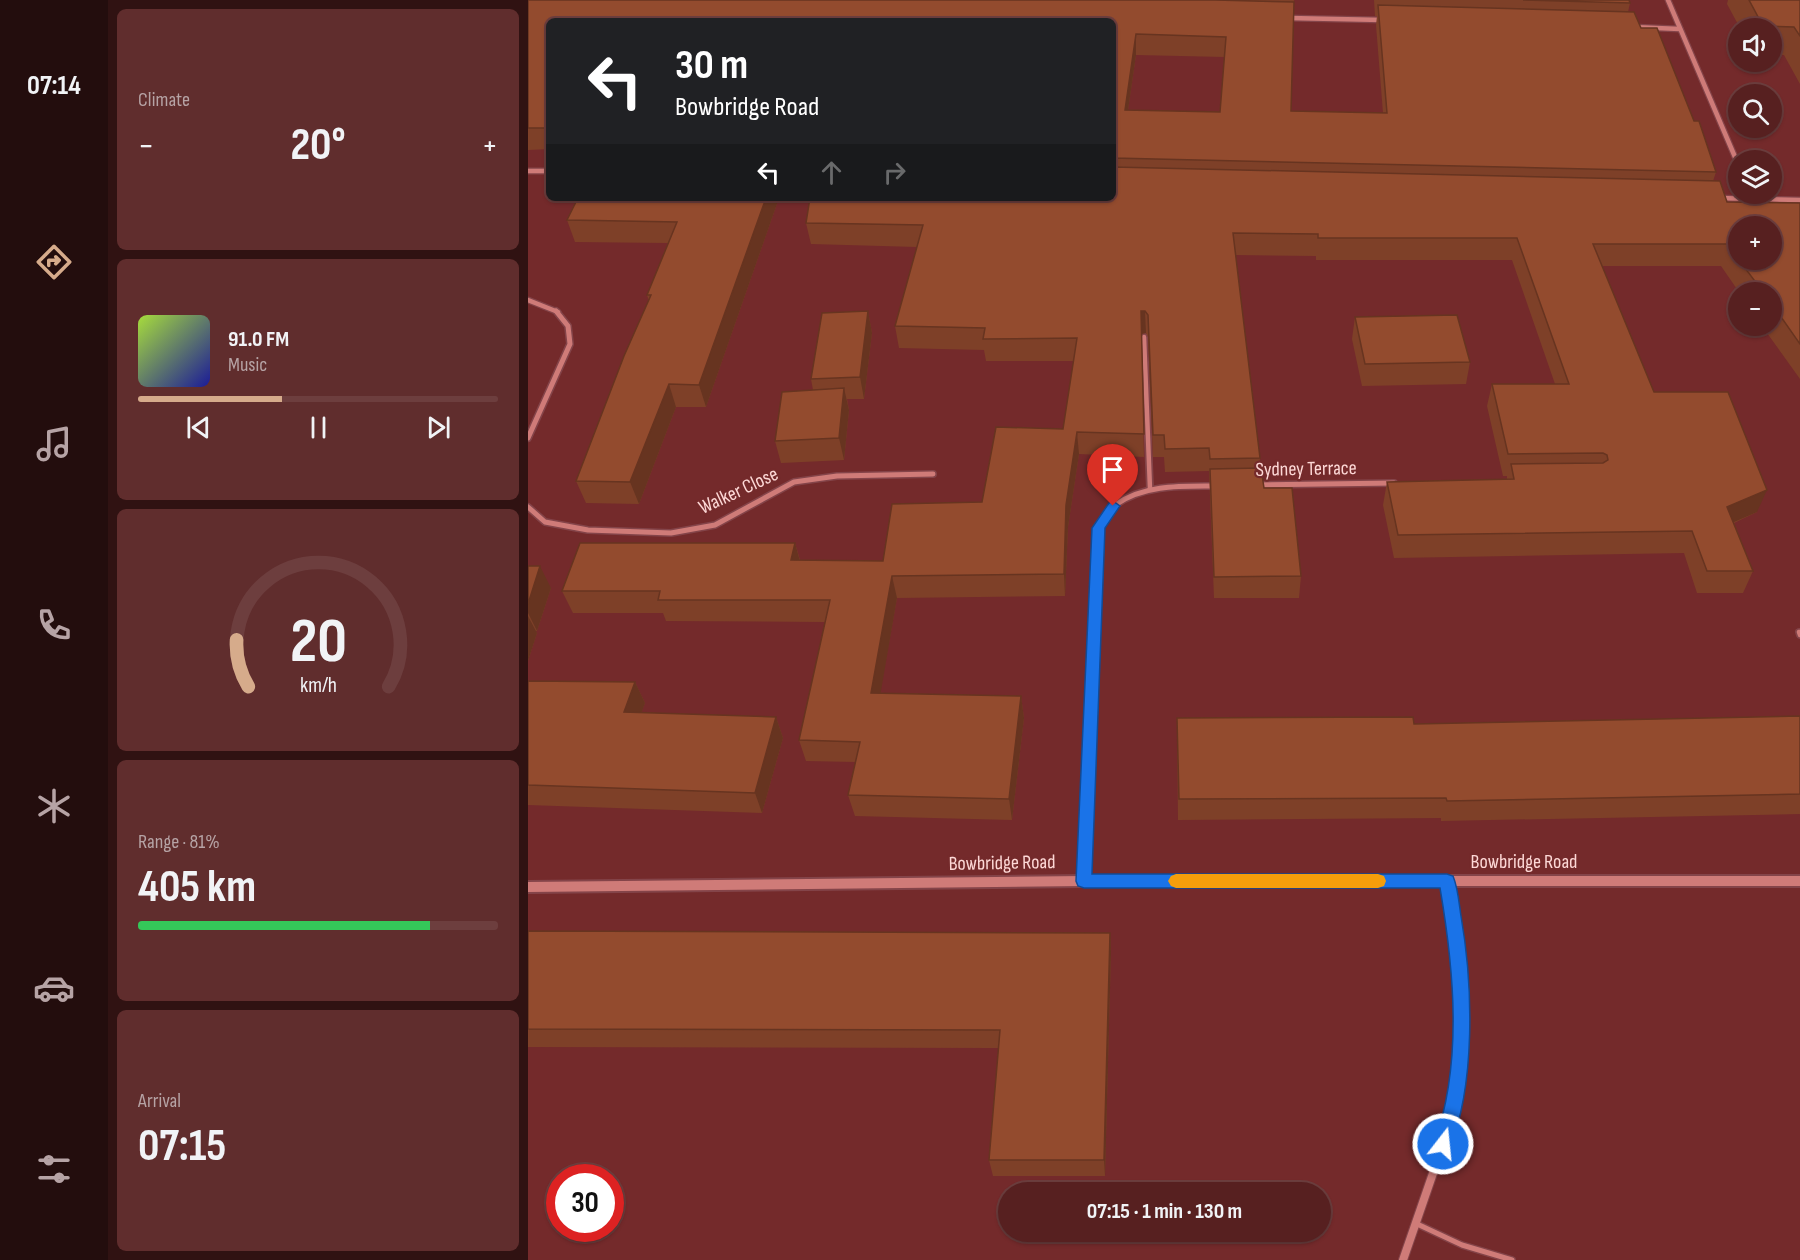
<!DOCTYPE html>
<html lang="en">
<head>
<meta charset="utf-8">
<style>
	body { margin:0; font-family:"Sofia Sans Condensed",sans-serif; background:#602d2d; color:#f1f3f6; height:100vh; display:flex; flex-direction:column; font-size:22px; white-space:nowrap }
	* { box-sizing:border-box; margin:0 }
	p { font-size:20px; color:#b6a3a5 }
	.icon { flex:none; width:33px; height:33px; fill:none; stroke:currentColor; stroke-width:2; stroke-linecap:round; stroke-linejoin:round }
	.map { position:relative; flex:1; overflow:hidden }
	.side { display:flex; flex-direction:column; gap:9px; padding:9px; background:#301212; width:420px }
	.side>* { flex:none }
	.banner { position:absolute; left:18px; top:18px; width:570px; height:183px; border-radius:9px; box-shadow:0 2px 4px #0004,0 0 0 2px #6d3e3e; background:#202124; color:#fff; overflow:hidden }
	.fabs { position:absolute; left:1200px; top:18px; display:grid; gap:12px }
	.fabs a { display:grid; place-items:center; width:54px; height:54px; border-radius:50%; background:#572020; box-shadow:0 2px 4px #0004,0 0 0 2px #6d3e3e; font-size:30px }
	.speed { position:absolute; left:18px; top:1164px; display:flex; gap:12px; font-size:30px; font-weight:700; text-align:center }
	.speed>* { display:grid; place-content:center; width:78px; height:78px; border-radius:50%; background:#572020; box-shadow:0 2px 4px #0004,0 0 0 2px #6d3e3e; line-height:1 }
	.speed .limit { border:9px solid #d22; background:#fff; color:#111 }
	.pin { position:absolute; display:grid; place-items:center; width:51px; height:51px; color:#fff; margin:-62px -26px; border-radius:50% 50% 50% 0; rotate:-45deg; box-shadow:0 0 6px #0007 }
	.pin .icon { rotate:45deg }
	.me { position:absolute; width:66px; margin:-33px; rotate:16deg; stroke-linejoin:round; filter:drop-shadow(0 0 4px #0008) }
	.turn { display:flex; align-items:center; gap:21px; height:126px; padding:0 30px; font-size:27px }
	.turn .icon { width:78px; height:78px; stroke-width:2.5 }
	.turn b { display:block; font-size:42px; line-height:51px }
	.lanes { display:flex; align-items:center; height:57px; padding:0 30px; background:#0003; justify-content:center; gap:30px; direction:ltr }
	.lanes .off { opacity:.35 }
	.big { font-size:45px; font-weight:700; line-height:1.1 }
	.side .tile { flex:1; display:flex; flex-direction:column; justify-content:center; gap:9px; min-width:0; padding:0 21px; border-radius:9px; background:#602d2d }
	.side .dial { align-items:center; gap:0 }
	.dial svg { height:156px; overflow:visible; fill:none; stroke:#6d3e3e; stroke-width:7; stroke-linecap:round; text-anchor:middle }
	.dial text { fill:#f1f3f6; stroke:none }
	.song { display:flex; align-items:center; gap:18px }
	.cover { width:72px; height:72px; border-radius:9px; background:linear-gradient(135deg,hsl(80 70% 55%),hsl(240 70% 35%)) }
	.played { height:6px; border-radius:3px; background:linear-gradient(90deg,#d6ab8b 40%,#6d3e3e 40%) }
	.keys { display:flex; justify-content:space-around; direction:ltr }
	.heat { display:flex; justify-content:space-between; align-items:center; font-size:33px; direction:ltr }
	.charge { height:9px; border-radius:4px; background:linear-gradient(90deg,#34c759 81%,#6d3e3e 0) }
	.trip { position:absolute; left:470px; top:1182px; width:333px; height:60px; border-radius:30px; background:#572020; box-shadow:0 2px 4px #0004,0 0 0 2px #6d3e3e; font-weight:700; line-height:60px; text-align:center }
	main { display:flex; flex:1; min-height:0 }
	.tabs { display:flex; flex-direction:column; width:108px; justify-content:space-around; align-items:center; background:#230d0d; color:#b6a3a5 }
	.tabs .icon { width:42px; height:42px }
	.tabs .on { color:#d6ab8b }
	.tabs b { font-size:27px; color:#f1f3f6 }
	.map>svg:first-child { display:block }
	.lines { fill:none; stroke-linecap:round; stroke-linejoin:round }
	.service-far1-casing { stroke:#844449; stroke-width:8 }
	.service-casing { stroke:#844449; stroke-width:8 }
	.minor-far2-casing { stroke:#844449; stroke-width:7 }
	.minor-far1-casing { stroke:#844449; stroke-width:8 }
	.minor-casing { stroke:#844449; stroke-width:10 }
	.tertiary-casing { stroke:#844449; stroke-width:4 }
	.service-far1 { stroke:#cf7b78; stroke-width:4.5 }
	.service { stroke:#cf7b78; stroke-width:5 }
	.minor-far2 { stroke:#cf7b78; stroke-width:4.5 }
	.minor-far1 { stroke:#cf7b78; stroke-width:5 }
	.minor { stroke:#cf7b78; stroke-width:8 }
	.tertiary { fill:#cf7b78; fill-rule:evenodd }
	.wall { fill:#7e4028; fill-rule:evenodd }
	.shaded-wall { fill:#673420 }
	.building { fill:#934b2e; stroke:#673420; stroke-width:1.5; fill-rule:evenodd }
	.route { fill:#1a73e8; stroke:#114b97; stroke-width:1.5 }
	.slow { fill:#f59e0b }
	.labels { text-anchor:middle; stroke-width:4.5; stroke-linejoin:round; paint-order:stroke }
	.street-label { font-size:20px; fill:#fdd8d6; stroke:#742a2b }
</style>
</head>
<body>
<main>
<nav class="tabs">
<b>07:14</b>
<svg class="icon on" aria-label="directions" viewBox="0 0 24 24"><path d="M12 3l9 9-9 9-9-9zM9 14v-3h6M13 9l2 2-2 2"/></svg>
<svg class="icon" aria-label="music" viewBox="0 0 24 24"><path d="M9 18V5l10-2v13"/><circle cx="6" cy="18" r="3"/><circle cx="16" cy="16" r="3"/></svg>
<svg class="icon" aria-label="phone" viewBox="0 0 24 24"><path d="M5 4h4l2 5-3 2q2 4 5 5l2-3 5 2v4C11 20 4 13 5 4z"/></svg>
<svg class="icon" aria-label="climate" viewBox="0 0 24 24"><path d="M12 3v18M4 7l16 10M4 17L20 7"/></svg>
<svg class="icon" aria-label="car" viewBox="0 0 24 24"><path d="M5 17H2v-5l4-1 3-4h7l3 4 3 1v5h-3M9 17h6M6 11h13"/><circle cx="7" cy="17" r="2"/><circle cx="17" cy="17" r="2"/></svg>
<svg class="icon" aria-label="filters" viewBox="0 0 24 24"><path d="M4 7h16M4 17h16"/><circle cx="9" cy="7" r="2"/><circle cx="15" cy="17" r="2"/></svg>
</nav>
<section class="side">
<div class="tile"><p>Climate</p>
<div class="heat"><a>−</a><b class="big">20°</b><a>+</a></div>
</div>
<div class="tile">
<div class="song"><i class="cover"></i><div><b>91.0 FM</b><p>Music</p></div></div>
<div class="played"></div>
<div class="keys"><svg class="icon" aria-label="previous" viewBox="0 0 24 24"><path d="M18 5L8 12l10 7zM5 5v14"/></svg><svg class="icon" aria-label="pause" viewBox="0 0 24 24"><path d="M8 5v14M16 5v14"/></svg><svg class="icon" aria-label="next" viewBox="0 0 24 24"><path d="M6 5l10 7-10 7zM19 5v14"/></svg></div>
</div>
<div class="tile dial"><svg viewBox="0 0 100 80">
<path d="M14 69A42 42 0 1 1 86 69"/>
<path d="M14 69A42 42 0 0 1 8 45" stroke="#d6ab8b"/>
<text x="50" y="56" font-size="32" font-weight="700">20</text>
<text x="50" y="72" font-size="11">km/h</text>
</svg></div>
<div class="tile"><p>Range · 81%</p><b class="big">405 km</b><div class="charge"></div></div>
<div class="tile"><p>Arrival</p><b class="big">07:15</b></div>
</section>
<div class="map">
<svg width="1272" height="1260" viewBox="0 0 1272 1260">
	<rect width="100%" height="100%" fill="#742a2b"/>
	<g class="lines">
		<defs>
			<g id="service-far1">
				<polyline points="616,337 622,489"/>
				<polyline points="1271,632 1272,635"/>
			</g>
			<polyline id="service" points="887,1223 934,1245 984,1260"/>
			<g id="minor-far2">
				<polyline points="1140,0 1210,164"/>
				<polyline points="760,18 855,20"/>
				<polyline points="1105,27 1152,29"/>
				<polyline points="0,171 21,171"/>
				<polyline points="1223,194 1226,199 1272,200"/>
				<polyline points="1191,198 1226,199"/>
				<polyline points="0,300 30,312"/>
			</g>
			<g id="minor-far1">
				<polyline points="0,438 42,344 40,326 28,311"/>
				<polyline points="730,485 866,483"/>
				<polyline points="0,507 17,522 60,530 143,533 187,525 266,482 309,476 405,474"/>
				<path d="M 562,722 L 570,528 C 575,520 579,511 587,505 C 616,484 655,486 689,486"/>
			</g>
			<g id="minor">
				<polyline points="556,881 562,720"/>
				<polyline points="875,1260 922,1124 930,1069 934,1014 930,945 919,881"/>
			</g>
			<polygon id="tertiary" points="556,876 1272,876 1272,886 556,886 0,892 0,882"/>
		</defs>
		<!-- service-far1 casing -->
		<use href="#service-far1" class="service-far1-casing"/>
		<!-- service casing -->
		<use href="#service" class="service-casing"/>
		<!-- minor-far2 casing -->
		<use href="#minor-far2" class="minor-far2-casing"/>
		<!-- minor-far1 casing -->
		<use href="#minor-far1" class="minor-far1-casing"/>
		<!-- minor casing -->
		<use href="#minor" class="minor-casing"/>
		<!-- tertiary casing -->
		<use href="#tertiary" class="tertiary-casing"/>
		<!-- service-far1 -->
		<use href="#service-far1" class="service-far1"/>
		<!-- service -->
		<use href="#service" class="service"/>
		<!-- minor-far2 -->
		<use href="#minor-far2" class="minor-far2"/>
		<!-- minor-far1 -->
		<use href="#minor-far1" class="minor-far1"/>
		<!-- minor -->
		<use href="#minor" class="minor"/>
		<!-- tertiary -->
		<use href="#tertiary" class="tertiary"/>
	</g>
	<!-- wall -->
	<g class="wall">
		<path d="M 0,0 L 766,0 L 763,111 L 855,113 L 848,25 L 849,16 L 847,16 L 846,0 L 1101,0 L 1102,3 L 1100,12 L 1113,28 L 1166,121 L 1188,172 L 1185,181 L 1199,202 L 1272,203 L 1272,379 L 1234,326 L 1244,326 L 1244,292 L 1211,292 L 1193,266 L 1074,266 L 1126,392 L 1229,512 L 1206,523 L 1225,571 L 1215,593 L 1169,593 L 1156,553 L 866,558 L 855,505 L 859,482 L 979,479 L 979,476 L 975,476 L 959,406 L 964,384 L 1027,384 L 984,260 L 788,260 L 788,256 L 707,255 L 732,458 L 731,468 L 736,488 L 773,576 L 771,598 L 686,598 L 681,471 L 637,472 L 636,457 L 625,457 L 620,337 L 618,333 L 613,334 L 616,457 L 551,454 L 540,527 L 537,596 L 369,598 L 352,693 L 493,696 L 496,718 L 484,820 L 327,816 L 320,795 L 328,762 L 278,761 L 271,740 L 297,622 L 138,621 L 135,613 L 45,613 L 34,591 L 267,543 L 272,560 L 355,561 L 454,502 L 535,429 L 546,361 L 458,361 L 456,350 L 371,348 L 367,326 L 389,247 L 283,244 L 278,223 L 585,198 L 585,21 L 21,21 L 21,149 L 0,150 ZM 608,55 L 697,57 L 692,112 L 600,110 ZM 1210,226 L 1244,260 L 1210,260 Z"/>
		<polygon points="1200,0 1272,0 1272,84 1256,55 1244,55 1244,28 1212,28 1199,4"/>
		<polygon points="50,198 251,198 178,407 148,407 111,504 58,503 48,481 121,301 119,295 140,243 47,242 39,220"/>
		<polygon points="340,311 344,333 336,399 319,399 321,410 316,460 253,463 247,441 285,390 283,379"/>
		<polygon points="827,317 942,362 938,384 834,386 824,339"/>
		<polygon points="0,566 23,588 9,631 7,631 9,633 0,661"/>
		<polygon points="0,681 107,682 117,703 113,713 248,717 255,738 234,813 0,805"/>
		<polygon points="1272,716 1272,814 913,821 913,818 650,820 649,718 886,724"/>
		<polygon points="0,931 582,933 583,952 577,1176 465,1176 461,1160 471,1048 0,1047"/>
	</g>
	<!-- shaded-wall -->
	<g class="shaded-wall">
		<polygon points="608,34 608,55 597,131 597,110"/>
		<polygon points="238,198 251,198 178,407 171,385"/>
		<polygon points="340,311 344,333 336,399 332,377"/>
		<polygon points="613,311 617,311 618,333 613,334"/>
		<polygon points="141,384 148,407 111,504 102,482"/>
		<polygon points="316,388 321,410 316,460 311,438"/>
		<polygon points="549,432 551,454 540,527 537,596 536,574 538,505"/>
		<polygon points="1239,490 1229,512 1190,529 1199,507"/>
		<polygon points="267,543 273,565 263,560"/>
		<polygon points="12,566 23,588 9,631 0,613 0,604"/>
		<polygon points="364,576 369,598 349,714 343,693"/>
		<polygon points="0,616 9,633 0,661"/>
		<polygon points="107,682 117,703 106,733 96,712"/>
		<polygon points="493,696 496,718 484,820 481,799"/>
		<polygon points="248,717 255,738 234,813 227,793"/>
		<polygon points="582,933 583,952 577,1176 576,1160"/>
	</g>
	<!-- building -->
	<g class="building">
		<path d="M 0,0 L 687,0 L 766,2 L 763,111 L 859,113 L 850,5 L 1106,12 L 1113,28 L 1129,28 L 1166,121 L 1171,121 L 1188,172 L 585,158 L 585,21 L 21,21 L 21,128 L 0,128 ZM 608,34 L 698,37 L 692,112 L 597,110 Z"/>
		<polygon points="995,0 1101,0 1102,3"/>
		<polygon points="1221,0 1272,0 1272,36 1266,27 1235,26"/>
		<polygon points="585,167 1192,181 1199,202 1272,203 1272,344 1244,304 1244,292 1235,292 1211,260 1244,260 1244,226 1210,226 1210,258 1201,244 1065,244 1126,392 1200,392 1239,490 1199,507 1225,571 1179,571 1164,531 870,535 859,482 986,479 983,464 1075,463 1080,460 1079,455 1075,453 980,454 964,384 1041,384 989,238 790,238 790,234 705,233 732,458 682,459 681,448 637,449 636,435 625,435 620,315 617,311 613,311 616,434 549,432 538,505 536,574 364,576 343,693 493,696 481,799 320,795 332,742 271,740 302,600 130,600 132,591 34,591 52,543 267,543 263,560 355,561 364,504 454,502 468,427 535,429 549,338 455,339 457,328 367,326 395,225 278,223 282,198 585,198"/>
		<polygon points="50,198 238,198 171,385 141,384 102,482 48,481 96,356 123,295 119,295 149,222 39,220"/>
		<polygon points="340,311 332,377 283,379 294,313"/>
		<polygon points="929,315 942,362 837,364 827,317"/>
		<polygon points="316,388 311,438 247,441 254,392"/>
		<polygon points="733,468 736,488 764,488 773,576 686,577 682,469"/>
		<polygon points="0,566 12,566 0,604"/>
		<polygon points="0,681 107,682 96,712 248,717 227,793 0,785"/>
		<polygon points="1272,716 1272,794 919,801 918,798 651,799 649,718 885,717 886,724"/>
		<polygon points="0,931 582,933 576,1160 461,1160 472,1030 0,1029"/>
	</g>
	<!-- route -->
	<path class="route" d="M 585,501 L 592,506 L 577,528 L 564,874 L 919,874 L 925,876 C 930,888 931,903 933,916 C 945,985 948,1085 921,1150 L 915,1153 L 908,1150 L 906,1144 C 935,1063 926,970 912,888 L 556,888 L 550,886 L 548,881 L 564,528 L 581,503 Z"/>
	<!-- slow -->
	<polygon class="slow" points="648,874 850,874 856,876 858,881 856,886 850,888 648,888 643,886 640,881 643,876"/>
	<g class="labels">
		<!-- street labels -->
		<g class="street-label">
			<text transform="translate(778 468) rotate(-1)" y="7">Sydney Terrace</text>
			<text transform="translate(210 490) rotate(-25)" y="7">Walker Close</text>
			<text x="996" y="868">Bowbridge Road</text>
			<text transform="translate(474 862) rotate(-1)" y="7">Bowbridge Road</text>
		</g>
	</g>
</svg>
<div class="fabs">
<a><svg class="icon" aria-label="sound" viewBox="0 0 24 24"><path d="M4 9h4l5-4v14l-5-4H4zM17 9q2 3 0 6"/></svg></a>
<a><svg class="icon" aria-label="search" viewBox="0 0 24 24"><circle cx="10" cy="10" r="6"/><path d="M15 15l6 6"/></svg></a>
<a><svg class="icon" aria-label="layers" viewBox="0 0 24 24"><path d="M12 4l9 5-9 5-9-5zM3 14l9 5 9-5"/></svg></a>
<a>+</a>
<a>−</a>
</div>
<div class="speed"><div class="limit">30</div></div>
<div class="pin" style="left:585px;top:506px;background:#d93025"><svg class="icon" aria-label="arrive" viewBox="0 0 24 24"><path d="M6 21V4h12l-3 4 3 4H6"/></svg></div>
<svg class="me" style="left:915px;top:1144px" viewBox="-20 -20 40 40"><circle r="17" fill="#1a73e8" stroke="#fff" stroke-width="3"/><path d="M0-11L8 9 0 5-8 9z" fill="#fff"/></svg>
<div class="trip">07:15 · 1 min · 130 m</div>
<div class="banner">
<div class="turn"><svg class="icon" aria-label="left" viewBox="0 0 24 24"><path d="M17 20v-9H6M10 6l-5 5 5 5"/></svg><div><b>30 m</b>Bowbridge Road</div></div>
<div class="lanes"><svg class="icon" aria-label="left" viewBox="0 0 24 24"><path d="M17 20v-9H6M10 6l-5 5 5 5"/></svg><svg class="icon off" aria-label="ahead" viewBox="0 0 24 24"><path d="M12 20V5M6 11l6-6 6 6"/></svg><svg class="icon off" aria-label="right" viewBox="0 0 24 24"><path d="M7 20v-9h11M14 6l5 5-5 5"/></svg></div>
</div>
</div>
</main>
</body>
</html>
